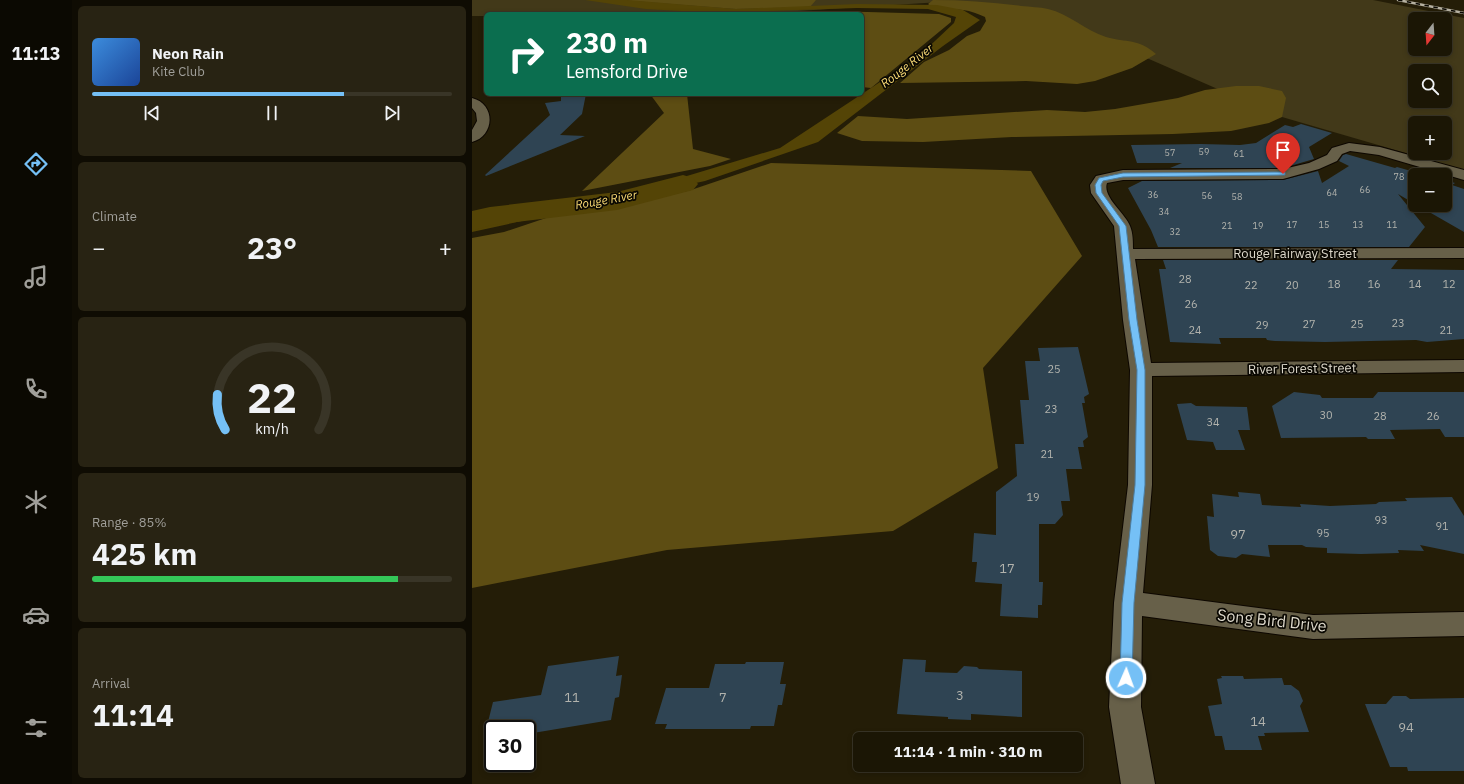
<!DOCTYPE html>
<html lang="en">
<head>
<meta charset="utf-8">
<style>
	body { margin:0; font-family:"IBM Plex Sans",sans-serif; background:#282313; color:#f1f3f6; height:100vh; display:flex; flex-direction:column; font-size:15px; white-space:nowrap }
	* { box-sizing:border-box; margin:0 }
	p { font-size:13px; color:#a09f9a }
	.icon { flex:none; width:22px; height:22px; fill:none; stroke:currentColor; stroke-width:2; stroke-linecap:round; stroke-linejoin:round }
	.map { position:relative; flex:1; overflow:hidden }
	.sheet { display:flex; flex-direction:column; gap:6px; padding:6px; background:#0f0c03; width:400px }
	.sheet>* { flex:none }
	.hud { position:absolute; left:12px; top:12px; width:380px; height:84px; border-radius:6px; box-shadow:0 2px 6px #0003,0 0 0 1px #393527; background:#0b6e4f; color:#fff; overflow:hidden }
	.needle { width:26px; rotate:197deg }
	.tools { position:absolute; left:936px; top:12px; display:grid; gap:8px }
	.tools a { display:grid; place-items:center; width:44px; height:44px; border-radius:6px; background:#1b1605; box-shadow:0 2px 6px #0003,0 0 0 1px #393527; font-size:20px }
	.speed { position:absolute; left:12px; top:720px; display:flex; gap:8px; font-size:20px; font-weight:700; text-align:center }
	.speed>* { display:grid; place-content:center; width:52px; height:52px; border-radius:50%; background:#1b1605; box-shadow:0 2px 6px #0003,0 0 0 1px #393527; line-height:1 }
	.speed .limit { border:2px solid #111; border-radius:6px; background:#fff; color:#111 }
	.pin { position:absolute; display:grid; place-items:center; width:34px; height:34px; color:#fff; margin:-41px -17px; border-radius:50% 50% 50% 0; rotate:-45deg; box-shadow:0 0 4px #0007 }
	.pin .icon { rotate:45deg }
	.me { position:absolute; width:44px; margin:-22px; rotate:2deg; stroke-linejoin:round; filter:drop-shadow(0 0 3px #0008) }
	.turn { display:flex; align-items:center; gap:14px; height:84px; padding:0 16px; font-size:18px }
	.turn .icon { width:52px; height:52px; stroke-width:2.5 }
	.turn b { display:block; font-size:28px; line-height:34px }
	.big { font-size:30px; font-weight:800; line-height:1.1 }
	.sheet .tile { flex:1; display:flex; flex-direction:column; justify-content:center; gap:6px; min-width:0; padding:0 14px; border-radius:6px; background:#282313 }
	.sheet .dial { align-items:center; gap:0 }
	.dial svg { height:104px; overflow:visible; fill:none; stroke:#393527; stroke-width:7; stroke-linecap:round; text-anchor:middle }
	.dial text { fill:#f1f3f6; stroke:none }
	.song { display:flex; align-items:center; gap:12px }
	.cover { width:48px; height:48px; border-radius:6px; background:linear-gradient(135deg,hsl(210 70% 55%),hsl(220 70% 35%)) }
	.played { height:4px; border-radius:2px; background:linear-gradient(90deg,#75c0f6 70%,#393527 70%) }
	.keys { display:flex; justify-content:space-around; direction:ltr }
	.heat { display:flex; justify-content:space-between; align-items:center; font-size:22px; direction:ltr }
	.charge { height:6px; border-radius:3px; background:linear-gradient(90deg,#34c759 85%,#393527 0) }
	.trip { position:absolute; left:381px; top:732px; width:230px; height:40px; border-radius:6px; background:#1b1605; box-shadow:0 2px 6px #0003,0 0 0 1px #393527; font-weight:800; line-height:40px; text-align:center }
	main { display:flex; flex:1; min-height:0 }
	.menu { display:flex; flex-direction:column; width:72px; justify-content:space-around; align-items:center; background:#0b0902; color:#a09f9a }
	.menu .icon { width:28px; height:28px }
	.menu .on { color:#75c0f6 }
	.menu b { font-size:18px; color:#f1f3f6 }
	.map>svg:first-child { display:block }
	.green { fill:#423919; fill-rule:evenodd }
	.forest { fill:#5d4d13 }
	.water { fill:#544406 }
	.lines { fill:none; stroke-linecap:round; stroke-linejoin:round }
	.river { fill:#544406; fill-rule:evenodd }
	.building { fill:#2f4453 }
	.street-casing { stroke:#0d0700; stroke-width:2 }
	.street { fill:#676049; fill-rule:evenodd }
	.rail-casing { stroke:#b6b1a2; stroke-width:2.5 }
	.rail { stroke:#0a0802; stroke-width:1.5; stroke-dasharray:4.5; stroke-linecap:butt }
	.route { fill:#75c0f6; stroke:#4c7da0 }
	.labels { text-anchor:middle; stroke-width:3.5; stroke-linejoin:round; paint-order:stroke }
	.far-number-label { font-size:9px; fill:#b2b3ad }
	.number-label { font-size:11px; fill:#b2b3ad }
	.far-water-label { font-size:12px; font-style:italic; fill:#fbdb75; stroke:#0a0802 }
	.street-label { font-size:13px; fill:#ddd8cb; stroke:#0a0802 }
	.near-number-label { font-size:13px; fill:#b2b3ad }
	.near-street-label { font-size:16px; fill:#ddd8cb; stroke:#0a0802 }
</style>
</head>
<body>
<main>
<nav class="menu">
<b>11:13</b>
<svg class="icon on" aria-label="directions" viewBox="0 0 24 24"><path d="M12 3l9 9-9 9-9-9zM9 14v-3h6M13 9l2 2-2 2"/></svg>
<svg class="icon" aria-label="music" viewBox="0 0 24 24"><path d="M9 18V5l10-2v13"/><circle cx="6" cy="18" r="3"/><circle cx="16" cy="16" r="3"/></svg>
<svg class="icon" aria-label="phone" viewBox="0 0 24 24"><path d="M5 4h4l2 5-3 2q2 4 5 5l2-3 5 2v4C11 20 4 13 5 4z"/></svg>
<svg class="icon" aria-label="climate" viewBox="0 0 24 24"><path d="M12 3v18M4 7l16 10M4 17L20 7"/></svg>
<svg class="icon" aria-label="car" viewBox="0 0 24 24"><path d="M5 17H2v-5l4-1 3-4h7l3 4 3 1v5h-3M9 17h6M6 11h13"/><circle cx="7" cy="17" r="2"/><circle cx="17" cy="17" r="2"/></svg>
<svg class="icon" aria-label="filters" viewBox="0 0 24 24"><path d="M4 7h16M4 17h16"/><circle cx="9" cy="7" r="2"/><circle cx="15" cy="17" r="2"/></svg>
</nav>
<section class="sheet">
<div class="tile">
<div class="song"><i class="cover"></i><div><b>Neon Rain</b><p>Kite Club</p></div></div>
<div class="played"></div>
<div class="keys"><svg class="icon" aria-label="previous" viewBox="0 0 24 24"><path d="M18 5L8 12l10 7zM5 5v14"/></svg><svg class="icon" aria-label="pause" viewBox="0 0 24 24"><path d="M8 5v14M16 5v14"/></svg><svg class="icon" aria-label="next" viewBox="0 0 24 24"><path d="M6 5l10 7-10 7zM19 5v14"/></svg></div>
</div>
<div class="tile"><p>Climate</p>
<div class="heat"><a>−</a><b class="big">23°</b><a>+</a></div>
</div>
<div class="tile dial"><svg viewBox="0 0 100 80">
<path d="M14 69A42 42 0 1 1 86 69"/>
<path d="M14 69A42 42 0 0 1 8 42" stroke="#75c0f6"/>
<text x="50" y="56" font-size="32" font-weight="700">22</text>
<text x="50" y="72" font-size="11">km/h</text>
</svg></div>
<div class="tile"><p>Range · 85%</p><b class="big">425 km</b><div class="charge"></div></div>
<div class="tile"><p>Arrival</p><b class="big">11:14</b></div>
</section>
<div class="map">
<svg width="992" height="784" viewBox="0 0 992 784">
	<rect width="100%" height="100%" fill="#241d07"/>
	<!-- green -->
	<path class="green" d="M 0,0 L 901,0 L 992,18 L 992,170 L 810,117 L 677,59 L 589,18 L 485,1 L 279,14 L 14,14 L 14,16 L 0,16 ZM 943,19 L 973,19 L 973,49 L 943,49 ZM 943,71 L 973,71 L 973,101 L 943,101 ZM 943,123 L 973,123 L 973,153 L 943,153 Z"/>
	<!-- forest -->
	<g class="forest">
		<polygon points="148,0 344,0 338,7 264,9"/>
		<path d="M 461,0 C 491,0 520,2 549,6 C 558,7 568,7 576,9 C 597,14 613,30 634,37 C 655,43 666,38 684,54 L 660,68 L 623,81 L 605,84 L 554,81 L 428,83 L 452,62 L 477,50 L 495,36 L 508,31 L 514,21 L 513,17 C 506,14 499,11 491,10 C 480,9 464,12 456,4 Z"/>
		<polygon points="360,11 467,14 479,18 479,22 399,88 390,87 390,14 291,14"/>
		<polygon points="764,86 787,86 810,91 814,98 810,117 797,123 759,131 701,134 540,137 451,142 390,141 365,133 386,116 435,119 575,110 613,112 643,109 706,98 733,90"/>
		<polygon points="178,94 215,94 221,149 259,159 238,166 110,191 192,113"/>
		<polygon points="299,163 559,171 610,256 511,368 526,468 421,531 195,550 0,588 0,238 32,232 74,218 126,207 178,200 219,190"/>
	</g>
	<!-- water -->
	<polygon class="water" points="113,0 155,0 264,9 385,4 465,5 491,10 508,20 471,46 346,142 233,181 0,232 0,218 5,217 185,185 308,148 446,57 482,23 484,17 456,9 385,8 243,13 174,9"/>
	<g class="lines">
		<!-- river -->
		<polygon class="river" points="211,175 221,178 226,184 221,190 145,210 20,225 0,231 0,211 18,207 145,192"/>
	</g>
	<!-- building -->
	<g class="building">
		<polygon points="114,94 110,114 88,135 113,136 14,176 13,175 78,115 73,103 89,101 89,95"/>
		<polygon points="829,124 860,133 837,147 842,159 811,168 698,168 710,163 665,163 659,145 729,144 768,145 784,143 813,125 821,127"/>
		<polygon points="874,154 923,168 925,167 953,175 943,175 943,204 926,194 953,227 937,247 686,247 679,230 656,188 670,181 811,180 846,171 850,183 877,166 867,161 871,155"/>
		<polygon points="973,180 983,183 980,185 992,189 992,232 945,205 973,205"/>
		<polygon points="691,260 926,260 919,269 992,270 992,339 955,342 944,340 853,342 803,341 795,340 794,338 747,338 749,344 698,342 687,269 694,269"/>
		<polygon points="606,347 617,394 612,397 613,403 610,403 616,437 611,441 612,447 606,447 610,469 594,469 598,501 589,501 591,515 583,524 567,524 567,582 571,582 570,605 566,605 566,618 528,616 530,584 503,582 505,562 500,562 502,533 524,535 524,492 545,476 543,444 552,444 548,400 557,400 553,361 568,361 566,348"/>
		<polygon points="822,392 848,395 850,398 901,398 906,392 992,392 992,437 973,437 968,429 918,430 923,439 896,439 894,437 809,438 800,406"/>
		<polygon points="719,403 724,406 775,407 778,430 766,430 773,450 744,450 741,442 715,440 705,404"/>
		<polygon points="766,492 788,494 790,505 829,507 828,504 858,506 904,504 907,502 935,501 933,498 980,497 992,516 992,554 948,545 952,551 926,550 927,553 889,554 855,553 855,548 834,547 830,545 796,545 798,557 770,554 764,558 746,556 738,550 735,516 742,517 740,494 767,497"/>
		<polygon points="147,656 144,676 150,675 147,697 143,698 139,720 55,734 55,729 21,729 21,736 12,738 21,702 69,695 76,666"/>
		<polygon points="431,659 454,660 453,672 485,673 492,666 505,667 507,669 550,671 550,717 499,714 499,720 476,719 476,717 425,714"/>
		<polygon points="274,662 312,662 308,684 314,684 310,705 306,705 302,726 279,726 278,729 193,729 195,724 183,724 194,688 237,688 243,664 273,664"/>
		<polygon points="749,676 771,676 772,679 810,678 812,685 819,685 827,691 831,701 828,706 837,732 792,733 793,736 786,736 790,750 753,750 750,736 743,736 736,706 750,704 745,679 750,678"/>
		<polygon points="921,696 934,696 938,699 992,698 992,771 936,771 935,767 918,767 893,704 914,704"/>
	</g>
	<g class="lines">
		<defs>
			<g id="street">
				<path d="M 0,98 C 24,104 23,136 0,142 L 0,130 L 5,121 L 4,113 L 0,108 Z"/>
				<path d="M 877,143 L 908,147 L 992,170 L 992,180 L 907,155 L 878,151 L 870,154 L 865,161 L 847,169 L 811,179 L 651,180 L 635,183 C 630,197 654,214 658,226 C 661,233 661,242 661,249 L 992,248 L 992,258 L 663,259 L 679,363 L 992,360 L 992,372 L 680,376 L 680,485 L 671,593 L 841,615 L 992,612 L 992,636 L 841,639 L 670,616 L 669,707 L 683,784 L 649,784 L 637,707 L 642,603 L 656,485 L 658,370 L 651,320 L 642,226 L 619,193 L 618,185 L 624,176 L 651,170 L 811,169 L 837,163 L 855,155 L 860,148 Z"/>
			</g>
		</defs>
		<!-- street casing -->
		<use href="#street" class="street-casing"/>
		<!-- street -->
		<use href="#street" class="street"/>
		<defs>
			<polyline id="rail" points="926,0 992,13"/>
		</defs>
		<!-- rail casing -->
		<use href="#rail" class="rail-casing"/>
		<!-- rail -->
		<use href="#rail" class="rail"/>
	</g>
	<!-- route -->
	<polygon class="route" points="811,172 813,172 813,175 651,177 631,181 629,185 630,193 654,226 665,320 673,370 673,485 662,603 660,678 658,681 654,683 649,681 648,678 650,603 663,485 665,370 657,320 647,226 624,193 623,185 627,178 651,173"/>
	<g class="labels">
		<!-- far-number labels -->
		<g class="far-number-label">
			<text x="732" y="155">59</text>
			<text x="698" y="156">57</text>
			<text x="767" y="157">61</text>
			<text x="927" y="180">78</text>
			<text x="893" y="193">66</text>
			<text x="860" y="196">64</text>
			<text x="681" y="198">36</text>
			<text x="735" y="199">56</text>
			<text x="765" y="200">58</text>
			<text x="692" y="215">34</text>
			<text x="820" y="228">17</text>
			<text x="852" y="228">15</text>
			<text x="886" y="228">13</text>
			<text x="920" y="228">11</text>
			<text x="755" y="229">21</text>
			<text x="786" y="229">19</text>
			<text x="703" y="235">32</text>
		</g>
		<!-- number labels -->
		<g class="number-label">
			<text x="713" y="283">28</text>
			<text x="862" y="288">18</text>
			<text x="902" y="288">16</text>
			<text x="943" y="288">14</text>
			<text x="977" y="288">12</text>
			<text x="779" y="289">22</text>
			<text x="820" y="289">20</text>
			<text x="719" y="308">26</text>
			<text x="926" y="327">23</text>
			<text x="837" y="328">27</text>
			<text x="885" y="328">25</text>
			<text x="790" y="329">29</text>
			<text x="723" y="334">24</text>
			<text x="974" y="334">21</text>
			<text x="582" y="373">25</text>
			<text x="579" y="413">23</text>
			<text x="854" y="419">30</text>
			<text x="908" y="420">28</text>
			<text x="961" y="420">26</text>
			<text x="741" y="426">34</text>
			<text x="575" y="458">21</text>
			<text x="561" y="501">19</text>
			<text x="909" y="524">93</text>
			<text x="970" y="530">91</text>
			<text x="851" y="537">95</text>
		</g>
		<!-- far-water labels -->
		<g class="far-water-label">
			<text transform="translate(435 66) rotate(-38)" y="4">Rouge River</text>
			<text transform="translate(134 200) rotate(-10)" y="4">Rouge River</text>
		</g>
		<!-- street labels -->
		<g class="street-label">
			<text x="823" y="258">Rouge Fairway Street</text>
			<text transform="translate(830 368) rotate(-1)" y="5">River Forest Street</text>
		</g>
		<!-- near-number labels -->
		<g class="near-number-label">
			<text x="766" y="539">97</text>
			<text x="535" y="573">17</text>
			<text x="488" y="700">3</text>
			<text x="100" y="702">11</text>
			<text x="251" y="702">7</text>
			<text x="786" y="726">14</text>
			<text x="934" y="732">94</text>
		</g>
		<!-- near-street labels -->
		<g class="near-street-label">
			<text transform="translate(800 620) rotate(6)" y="6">Song Bird Drive</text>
		</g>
	</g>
</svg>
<div class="tools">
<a><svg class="needle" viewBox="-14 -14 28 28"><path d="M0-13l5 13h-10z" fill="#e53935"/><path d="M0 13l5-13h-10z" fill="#a09f9a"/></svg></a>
<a><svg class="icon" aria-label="search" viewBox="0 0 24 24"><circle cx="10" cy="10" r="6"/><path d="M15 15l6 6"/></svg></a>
<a>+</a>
<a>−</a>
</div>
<div class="speed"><div class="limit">30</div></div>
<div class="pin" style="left:811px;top:174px;background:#d93025"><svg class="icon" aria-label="arrive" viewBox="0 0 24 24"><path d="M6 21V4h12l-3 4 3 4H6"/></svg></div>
<svg class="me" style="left:654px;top:678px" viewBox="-20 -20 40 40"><circle r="17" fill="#75c0f6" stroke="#fff" stroke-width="3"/><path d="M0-11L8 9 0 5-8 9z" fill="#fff"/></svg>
<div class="trip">11:14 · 1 min · 310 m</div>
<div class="hud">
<div class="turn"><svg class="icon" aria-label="right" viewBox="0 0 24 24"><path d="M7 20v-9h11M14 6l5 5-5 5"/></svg><div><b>230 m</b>Lemsford Drive</div></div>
</div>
</div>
</main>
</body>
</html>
